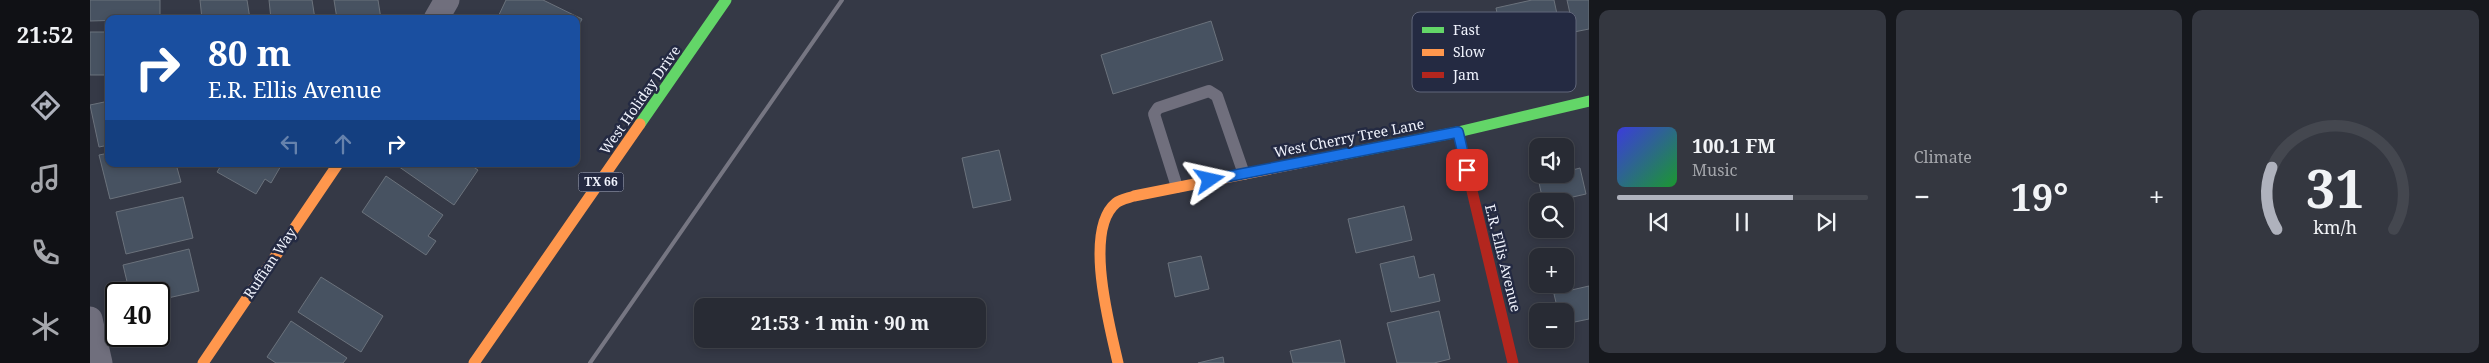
<!DOCTYPE html>
<html lang="en">
<head>
<meta charset="utf-8">
<style>
	body { margin:0; font-family:"Noto Serif",serif; background:#343740; color:#f1f3f6; height:100vh; display:flex; flex-direction:column; font-size:19px; white-space:nowrap }
	* { box-sizing:border-box; margin:0 }
	p { font-size:16px; color:#a5a7ac }
	.icon { flex:none; width:28px; height:28px; fill:none; stroke:currentColor; stroke-width:2; stroke-linecap:round; stroke-linejoin:round }
	.map { position:relative; flex:1; overflow:hidden }
	.panel { display:flex; flex-direction:column; gap:10px; padding:10px; background:#16181d; width:900px }
	.panel>* { flex:none }
	.guide { position:absolute; left:15px; top:15px; width:475px; height:152px; border-radius:10px; box-shadow:0 2px 8px #0003,0 0 0 1px #44474f; background:#1a4fa0; color:#fff; overflow:hidden }
	.buttons { position:absolute; left:1439px; top:138px; display:grid; gap:10px }
	.buttons a { display:grid; place-items:center; width:45px; height:45px; border-radius:10px; background:#282b34; box-shadow:0 2px 8px #0003,0 0 0 1px #44474f; font-size:25px }
	.speed { position:absolute; left:15px; top:282px; display:flex; gap:10px; font-size:25px; font-weight:700; text-align:center }
	.speed>* { display:grid; place-content:center; width:65px; height:65px; border-radius:50%; background:#282b34; box-shadow:0 2px 8px #0003,0 0 0 1px #44474f; line-height:1 }
	.speed .limit { border:2px solid #111; border-radius:8px; background:#fff; color:#111 }
	.pin { position:absolute; display:grid; place-items:center; width:42px; height:42px; color:#fff; margin:-21px; border-radius:10px; box-shadow:0 2px 8px #0006 }
	.me { position:absolute; width:55px; margin:-28px; rotate:79deg; stroke-linejoin:round; filter:drop-shadow(0 0 4px #0008) }
	.turn { display:flex; align-items:center; gap:18px; height:105px; padding:0 20px; font-size:22px }
	.turn .icon { width:65px; height:65px; stroke-width:2.5 }
	.turn b { display:block; font-size:35px; line-height:42px }
	.lanes { display:flex; align-items:center; height:48px; padding:0 20px; background:#0003; justify-content:center; gap:25px; direction:ltr }
	.lanes .off { opacity:.35 }
	.big { font-size:38px; font-weight:700; line-height:1.1 }
	.panel .tile { flex:1; display:flex; flex-direction:column; justify-content:center; gap:8px; min-width:0; padding:0 18px; border-radius:10px; background:#343740 }
	.panel .dial { align-items:center; gap:0 }
	.dial svg { height:130px; overflow:visible; fill:none; stroke:#44474f; stroke-width:7; stroke-linecap:round; text-anchor:middle }
	.dial text { fill:#f1f3f6; stroke:none }
	.song { display:flex; align-items:center; gap:15px }
	.cover { width:60px; height:60px; border-radius:8px; background:linear-gradient(135deg,hsl(240 70% 55%),hsl(130 70% 35%)) }
	.played { height:5px; border-radius:2px; background:linear-gradient(90deg,#afb2bd 70%,#44474f 70%) }
	.keys { display:flex; justify-content:space-around; direction:ltr }
	.heat { display:flex; justify-content:space-between; align-items:center; font-size:28px; direction:ltr }
	.panel .tiles { flex:1; display:grid; gap:10px; grid-template-columns:repeat(3,1fr) }
	.trip { position:absolute; left:604px; top:298px; width:292px; height:50px; border-radius:10px; background:#282b34; box-shadow:0 2px 8px #0003,0 0 0 1px #44474f; font-weight:700; line-height:50px; text-align:center }
	main { display:flex; flex:1; min-height:0 }
	.menu { display:flex; flex-direction:column; width:90px; justify-content:space-around; align-items:center; background:#101115; color:#a5a7ac }
	.menu .icon { width:35px; height:35px }
	.menu .current { color:#afb2bd }
	.menu b { font-size:22px; color:#f1f3f6 }
	.map>svg:first-child { display:block }
	.building { fill:#475261; stroke:#6b727c }
	.lines { fill:none; stroke-linecap:round; stroke-linejoin:round }
	.lane { stroke:#706f7d; stroke-width:12 }
	.street { stroke:#706f7d; stroke-width:25 }
	.fast { stroke:#63d668; stroke-width:11 }
	.slow { stroke:#ff974d; stroke-width:11 }
	.jam { stroke:#b3261e; stroke-width:11 }
	.rail { stroke:#767682; stroke-width:4 }
	.route-casing { stroke:#114b97; stroke-width:12 }
	.route { stroke:#1a73e8; stroke-width:9 }
	.labels { text-anchor:middle; stroke-width:5; stroke-linejoin:round; paint-order:stroke }
	.shield { fill:#242a42; stroke:#b3b7c5; stroke-width:1 }
	.shield-label { font-size:12px; font-weight:bold; fill:#f0f3fd }
	.street-label { font-size:14px; fill:#f0f3fd; stroke:#242a42 }
	.key { fill:#242a42; stroke:#61667a; stroke-width:1 }
	.key-label { font-size:14px; fill:#f0f3fd }
</style>
</head>
<body>
<main>
<nav class="menu">
<b>21:52</b>
<svg class="icon current" aria-label="directions" viewBox="0 0 24 24"><path d="M12 3l9 9-9 9-9-9zM9 14v-3h6M13 9l2 2-2 2"/></svg>
<svg class="icon" aria-label="music" viewBox="0 0 24 24"><path d="M9 18V5l10-2v13"/><circle cx="6" cy="18" r="3"/><circle cx="16" cy="16" r="3"/></svg>
<svg class="icon" aria-label="phone" viewBox="0 0 24 24"><path d="M5 4h4l2 5-3 2q2 4 5 5l2-3 5 2v4C11 20 4 13 5 4z"/></svg>
<svg class="icon" aria-label="climate" viewBox="0 0 24 24"><path d="M12 3v18M4 7l16 10M4 17L20 7"/></svg>
</nav>
<div class="map">
<svg width="1499" height="363" viewBox="0 0 1499 363">
	<rect width="100%" height="100%" fill="#353946"/>
	<!-- building -->
	<g class="building">
		<polygon points="0,0 70,0 70,19 0,21"/>
		<polygon points="110,0 157,0 160,19 112,19"/>
		<polygon points="179,0 222,0 225,19 181,19"/>
		<polygon points="244,0 288,0 291,19 247,19"/>
		<polygon points="416,0 453,0 492,19 486,31 486,19 407,19"/>
		<polygon points="1442,0 1464,0 1471,33 1414,47 1406,8"/>
		<polygon points="1477,0 1499,0 1499,29 1484,32"/>
		<polygon points="1121,21 1133,60 1023,94 1011,55"/>
		<rect x="0" y="32" width="19" height="43"/>
		<polygon points="19,101 19,145 9,147 0,105"/>
		<polygon points="909,150 921,200 883,208 872,158"/>
		<polygon points="19,153 19,164 86,164 91,182 20,199 9,155"/>
		<polygon points="132,164 192,164 181,183 175,179 166,194 127,172"/>
		<polygon points="305,164 379,164 388,170 364,205"/>
		<polygon points="1490,168 1496,194 1465,201 1453,201 1448,178 1475,174 1475,172"/>
		<polygon points="296,176 353,215 338,236 346,241 336,255 272,212"/>
		<polygon points="93,197 103,238 36,254 26,212"/>
		<polygon points="1314,206 1322,240 1266,253 1258,219"/>
		<polygon points="99,249 109,291 69,300 69,294 40,294 33,265"/>
		<polygon points="1477,254 1482,279 1475,280 1475,256 1465,256"/>
		<polygon points="1111,256 1119,289 1085,297 1078,263"/>
		<polygon points="1324,256 1329,278 1344,274 1350,301 1301,312 1290,264"/>
		<polygon points="231,277 293,316 271,352 208,312"/>
		<polygon points="1499,286 1499,319 1475,324 1475,311 1468,311 1464,294"/>
		<polygon points="1349,311 1360,359 1344,363 1307,363 1297,323"/>
		<polygon points="201,321 257,358 253,363 186,363 177,357"/>
		<polygon points="1250,340 1255,363 1203,363 1200,351"/>
		<polygon points="1133,357 1134,363 1108,363"/>
	</g>
	<g class="lines">
		<!-- lane -->
		<polyline class="lane" points="1087,187 1064,114 1068,108 1119,91 1127,96 1154,174"/>
		<!-- street -->
		<g class="street">
			<polyline points="346,19 357,0"/>
			<polyline points="0,319 10,363"/>
		</g>
		<!-- fast -->
		<g class="fast">
			<polyline points="550,124 636,0"/>
			<polyline points="1255,154 1368,132 1499,101"/>
		</g>
		<!-- slow -->
		<g class="slow">
			<polyline points="113,363 248,164"/>
			<polyline points="384,363 550,124"/>
			<path d="M 1028,363 C 1020,327 993,230 1026,203 C 1031,199 1039,198 1044,196 L 1255,154"/>
		</g>
		<!-- jam -->
		<polyline class="jam" points="1368,132 1423,363"/>
		<!-- rail -->
		<polyline class="rail" points="500,363 752,0"/>
	</g>
	<g class="lines">
		<defs>
			<polyline id="route" points="1120,180 1368,132 1377,170"/>
		</defs>
		<!-- route casing -->
		<use href="#route" class="route-casing"/>
		<!-- route -->
		<use href="#route" class="route"/>
	</g>
	<g class="labels">
		<!-- shield labels -->
		<rect class="shield" x="488.5" y="172.5" width="45" height="19" rx="4"/>
		<g class="shield-label">
			<text x="511" y="186">TX 66</text>
		</g>
		<!-- street labels -->
		<g class="street-label">
			<text transform="translate(550 100) rotate(-55)" y="5">West Holiday Drive</text>
			<text transform="translate(1259 138) rotate(-11)" y="5">West Cherry Tree Lane</text>
			<text transform="translate(1413 258) rotate(76)" y="5">E.R. Ellis Avenue</text>
			<text transform="translate(180 263) rotate(-56)" y="5">Ruffian Way</text>
		</g>
	</g>
	<!-- legend -->
	<rect x="1322" y="12" width="164" height="80" rx="8" class="key"/>
	<rect x="1332" y="27" width="22" height="6" fill="#63d668"/>
	<rect x="1332" y="49" width="22" height="7" fill="#ff974d"/>
	<rect x="1332" y="72" width="22" height="6" fill="#b3261e"/>
	<g class="key-label">
		<text x="1363" y="35">Fast</text>
		<text x="1363" y="57">Slow</text>
		<text x="1363" y="80">Jam</text>
	</g>
</svg>
<div class="buttons">
<a><svg class="icon" aria-label="sound" viewBox="0 0 24 24"><path d="M4 9h4l5-4v14l-5-4H4zM17 9q2 3 0 6"/></svg></a>
<a><svg class="icon" aria-label="search" viewBox="0 0 24 24"><circle cx="10" cy="10" r="6"/><path d="M15 15l6 6"/></svg></a>
<a>+</a>
<a>−</a>
</div>
<div class="speed"><div class="limit">40</div></div>
<div class="pin" style="left:1377px;top:170px;background:#d93025"><svg class="icon" aria-label="arrive" viewBox="0 0 24 24"><path d="M6 21V4h12l-3 4 3 4H6"/></svg></div>
<svg class="me" style="left:1120px;top:180px" viewBox="-20 -20 40 40"><path d="M0-17L14 15 0 8-14 15z" fill="#1a73e8" stroke="#fff" stroke-width="4"/></svg>
<div class="trip">21:53 · 1 min · 90 m</div>
<div class="guide">
<div class="turn"><svg class="icon" aria-label="right" viewBox="0 0 24 24"><path d="M7 20v-9h11M14 6l5 5-5 5"/></svg><div><b>80 m</b>E.R. Ellis Avenue</div></div>
<div class="lanes"><svg class="icon off" aria-label="left" viewBox="0 0 24 24"><path d="M17 20v-9H6M10 6l-5 5 5 5"/></svg><svg class="icon off" aria-label="ahead" viewBox="0 0 24 24"><path d="M12 20V5M6 11l6-6 6 6"/></svg><svg class="icon" aria-label="right" viewBox="0 0 24 24"><path d="M7 20v-9h11M14 6l5 5-5 5"/></svg></div>
</div>
</div>
<section class="panel">
<div class="tiles">
<div class="tile">
<div class="song"><i class="cover"></i><div><b>100.1 FM</b><p>Music</p></div></div>
<div class="played"></div>
<div class="keys"><svg class="icon" aria-label="previous" viewBox="0 0 24 24"><path d="M18 5L8 12l10 7zM5 5v14"/></svg><svg class="icon" aria-label="pause" viewBox="0 0 24 24"><path d="M8 5v14M16 5v14"/></svg><svg class="icon" aria-label="next" viewBox="0 0 24 24"><path d="M6 5l10 7-10 7zM19 5v14"/></svg></div>
</div>
<div class="tile"><p>Climate</p>
<div class="heat"><a>−</a><b class="big">19°</b><a>+</a></div>
</div>
<div class="tile dial"><svg viewBox="0 0 100 80">
<path d="M14 69A42 42 0 1 1 86 69"/>
<path d="M14 69A42 42 0 0 1 11 31" stroke="#afb2bd"/>
<text x="50" y="56" font-size="32" font-weight="700">31</text>
<text x="50" y="72" font-size="11">km/h</text>
</svg></div>
</div>
</section>
</main>
</body>
</html>
